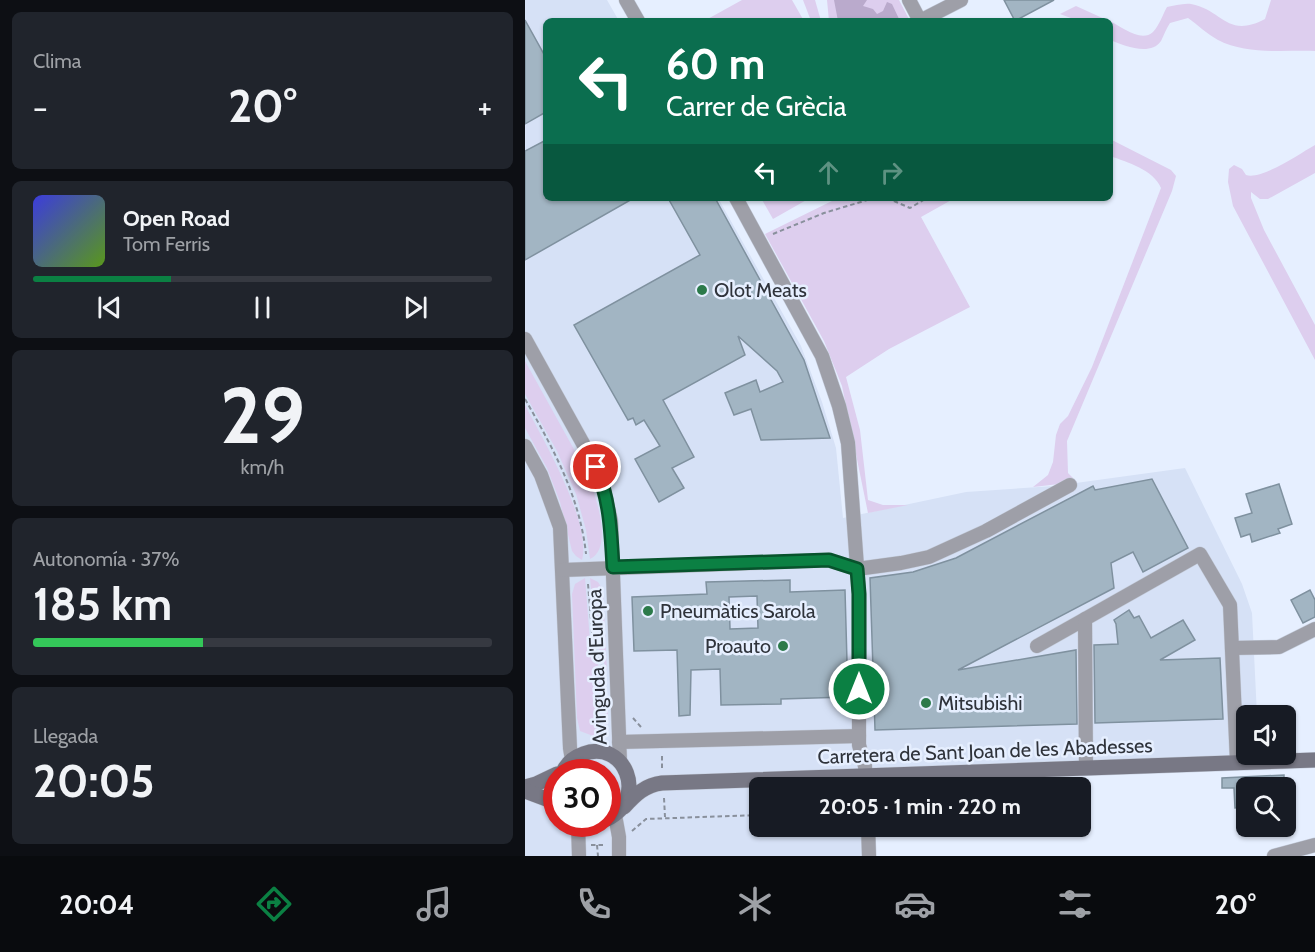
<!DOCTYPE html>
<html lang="es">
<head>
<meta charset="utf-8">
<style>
	body { margin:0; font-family:Cabin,sans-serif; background:#20242c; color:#f1f3f6; height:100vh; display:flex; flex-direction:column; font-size:22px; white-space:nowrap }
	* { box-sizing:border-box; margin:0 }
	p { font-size:20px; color:#9ea1a6 }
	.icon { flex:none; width:33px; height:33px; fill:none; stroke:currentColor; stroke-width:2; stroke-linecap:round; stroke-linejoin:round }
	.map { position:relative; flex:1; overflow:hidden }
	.details { display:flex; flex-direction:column; gap:12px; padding:12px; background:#0d0f14; width:525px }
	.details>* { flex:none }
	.top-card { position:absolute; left:18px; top:18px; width:570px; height:183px; border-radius:9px; box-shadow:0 2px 4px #0004; background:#0b6e4f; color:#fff; overflow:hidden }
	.buttons { position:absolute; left:711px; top:705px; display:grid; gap:12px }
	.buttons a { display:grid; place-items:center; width:60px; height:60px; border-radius:9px; background:#171b24; box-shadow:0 2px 4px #0004; font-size:30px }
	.speed { position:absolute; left:18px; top:759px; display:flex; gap:12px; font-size:30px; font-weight:700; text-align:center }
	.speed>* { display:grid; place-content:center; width:78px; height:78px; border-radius:50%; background:#171b24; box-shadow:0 2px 4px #0004; line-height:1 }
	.speed .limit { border:9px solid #d22; background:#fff; color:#111 }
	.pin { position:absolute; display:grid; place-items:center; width:51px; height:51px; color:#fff; margin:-26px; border:3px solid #fff; border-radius:50%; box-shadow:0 2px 6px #0007 }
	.me { position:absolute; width:66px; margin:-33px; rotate:0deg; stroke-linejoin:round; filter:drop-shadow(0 0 4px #0008) }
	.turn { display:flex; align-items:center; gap:21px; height:126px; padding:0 24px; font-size:27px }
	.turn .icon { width:78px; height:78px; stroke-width:2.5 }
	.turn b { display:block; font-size:42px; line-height:51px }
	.lanes { display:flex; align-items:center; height:57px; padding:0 24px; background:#0003; justify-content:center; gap:30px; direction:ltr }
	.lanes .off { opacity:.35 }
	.big { font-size:45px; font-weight:800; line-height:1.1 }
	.details .widget { flex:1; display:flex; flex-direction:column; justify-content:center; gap:9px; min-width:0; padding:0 21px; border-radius:9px; background:#20242c }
	.details .dial { align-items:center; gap:0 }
	.dial b { font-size:78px; line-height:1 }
	.song { display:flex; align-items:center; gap:18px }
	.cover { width:72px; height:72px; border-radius:9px; background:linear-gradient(135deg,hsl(240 70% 55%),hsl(90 70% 35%)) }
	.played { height:6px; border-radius:3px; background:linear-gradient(90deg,#0b8043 30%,#363941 30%) }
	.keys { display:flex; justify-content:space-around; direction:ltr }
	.heat { display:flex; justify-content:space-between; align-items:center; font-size:33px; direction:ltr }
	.charge { height:9px; border-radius:4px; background:linear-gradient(90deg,#34c759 37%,#363941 0) }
	.trip { position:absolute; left:224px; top:777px; width:342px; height:60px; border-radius:9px; background:#171b24; box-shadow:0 2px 4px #0004; font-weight:800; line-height:60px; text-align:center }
	.tabs { display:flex; height:96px; justify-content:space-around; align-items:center; background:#090b0e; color:#9ea1a6 }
	.tabs .icon { width:42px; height:42px }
	.tabs .active { color:#0b8043 }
	.tabs b { font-size:27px; color:#f1f3f6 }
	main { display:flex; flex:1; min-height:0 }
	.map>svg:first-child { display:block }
	.built { fill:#d6e1f6; fill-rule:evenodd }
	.green { fill:#ddceee }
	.forest { fill:#baaacc }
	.building { fill:#a2b5c3; stroke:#7f919f; stroke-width:1.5; fill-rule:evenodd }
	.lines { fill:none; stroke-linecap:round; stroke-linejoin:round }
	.street-casing { stroke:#c5cddc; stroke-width:15 }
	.secondary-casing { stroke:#c5cddc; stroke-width:16 }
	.path { stroke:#89909c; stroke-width:2; stroke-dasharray:4.5 3; stroke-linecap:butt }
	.street { stroke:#9e9fa8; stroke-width:14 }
	.secondary { stroke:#787885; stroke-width:15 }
	.route-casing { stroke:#07532c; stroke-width:15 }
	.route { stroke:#0b8043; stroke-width:10 }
	.poi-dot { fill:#2c7a4a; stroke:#e6efff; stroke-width:2 }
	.labels { text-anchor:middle; stroke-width:5; stroke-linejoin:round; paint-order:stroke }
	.poi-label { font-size:20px; fill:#2f333b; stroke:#e6efff; text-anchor:start }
	.street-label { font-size:20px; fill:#2f333b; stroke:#e6efff }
</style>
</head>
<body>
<main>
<section class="details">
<div class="widget"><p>Clima</p>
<div class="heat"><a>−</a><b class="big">20°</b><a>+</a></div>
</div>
<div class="widget">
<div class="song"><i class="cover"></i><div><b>Open Road</b><p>Tom Ferris</p></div></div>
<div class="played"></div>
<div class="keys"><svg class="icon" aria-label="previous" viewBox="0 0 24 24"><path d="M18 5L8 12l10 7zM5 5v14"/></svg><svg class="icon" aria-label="pause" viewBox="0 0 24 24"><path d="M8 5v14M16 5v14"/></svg><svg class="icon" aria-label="next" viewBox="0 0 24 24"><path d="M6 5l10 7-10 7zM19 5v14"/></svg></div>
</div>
<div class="widget dial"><b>29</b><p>km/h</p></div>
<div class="widget"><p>Autonomía · 37%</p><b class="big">185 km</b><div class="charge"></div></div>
<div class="widget"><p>Llegada</p><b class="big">20:05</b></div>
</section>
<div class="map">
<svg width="790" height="856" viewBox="0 0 790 856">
	<rect width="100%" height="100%" fill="#e6efff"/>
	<!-- built -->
	<path class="built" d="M 0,0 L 82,0 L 94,21 L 21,21 L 21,198 L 193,198 L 276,346 L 297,402 L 311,448 L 318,518 L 441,492 L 529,486 L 660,468 L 717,584 L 727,613 L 732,715 L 722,716 L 722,754 L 733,755 L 733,762 L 336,776 L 336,787 L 234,788 L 234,826 L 337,827 L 338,856 L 0,856 ZM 32,772 L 82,772 L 82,824 L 32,824 Z"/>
	<!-- green -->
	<g class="green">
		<polygon points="217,0 267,0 279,21 179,21"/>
		<polygon points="278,0 290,0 296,21 286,21"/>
		<polygon points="302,0 374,0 385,21 304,21"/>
		<path d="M 746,0 L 790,0 L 790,51 C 758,50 722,55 693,40 C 682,34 673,25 663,18 L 645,23 C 641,29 639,35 636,41 C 625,57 598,45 585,40 L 585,21 C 597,27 616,43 628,32 C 634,26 638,14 642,7 C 649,6 658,3 666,4 C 698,10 702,39 740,19 Z"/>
		<polygon points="551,6 584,21 554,21 535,14"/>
		<path d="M 585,139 L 646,170 L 651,176 L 647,191 L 542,441 L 543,473 L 552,482 L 508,487 L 523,475 L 528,462 L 531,435 L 535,424 L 543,416 L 567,367 L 636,188 C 629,170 602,162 585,156 Z"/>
		<path d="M 790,145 L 790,173 L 743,199 L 735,199 L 726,192 L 726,198 L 739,230 L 790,325 L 790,360 L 708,206 L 703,182 L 704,169 L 709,165 L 717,169 L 721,175 C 737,180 774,154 790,145 Z"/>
		<polygon points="236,198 285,198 248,219"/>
		<polygon points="313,198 430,198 396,217 445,307 364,349 321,377 335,430 343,500 358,505 383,505 343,513 317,386 299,341 240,234"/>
		<path d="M 0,361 L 61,471 C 69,490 90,548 65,559 L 61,530 L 51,494 L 32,451 L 0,394 Z"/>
		<path d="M 0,405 C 18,439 67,523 57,560 L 51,556 L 47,551 L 35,502 L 22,468 L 0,428 Z"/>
		<polygon points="60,578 65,641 76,673 78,702 83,706 83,723 76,734 68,736 55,731 52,718 47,594 50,584"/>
		<polygon points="65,578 73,582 78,590 82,671 71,641"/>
	</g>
	<!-- forest -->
	<polygon class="forest" points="309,0 342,0 338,6 348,9 352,14 358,11 362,2 367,4 375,21 313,21"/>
	<!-- building -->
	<g class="building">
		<polygon points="479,0 529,0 490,21"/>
		<polygon points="0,20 21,58 21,112 0,124"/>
		<polygon points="21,140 21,198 109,198 0,260 0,151"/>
		<polygon points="143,198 190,198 279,360 305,438 236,440 226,409 209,415 200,393 231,380 235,392 258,382 252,371 213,336 220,355 138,400 169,457 147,468 159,488 134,502 110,459 135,446 119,420 111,425 108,418 103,420 49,325 175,255"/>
		<polygon points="627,479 663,548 618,572 608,552 586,563 589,588 433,670 551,650 552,724 350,730 345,578 388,572 431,558 568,486 570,490"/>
		<polygon points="754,484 767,524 753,529 755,533 727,542 725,534 716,537 710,518 727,513 721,494"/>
		<path d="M 265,580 L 265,592 L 320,590 L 322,662 L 320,663 L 321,697 L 256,699 L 256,704 L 196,705 L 195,669 L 166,670 L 165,715 L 154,716 L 152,650 L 109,651 L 107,597 L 182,594 L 181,582 ZM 232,596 L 233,628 L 205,629 L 204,597 Z"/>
		<polygon points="785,590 790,600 790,617 778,623 766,600"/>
		<polygon points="604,610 609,618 614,616 626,638 658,620 670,640 635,660 695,658 698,719 570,723 569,645 593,644 591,624 589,620"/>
		<polygon points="759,775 759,788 722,788 722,807 710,808 709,788 697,788 697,778"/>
	</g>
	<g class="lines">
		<defs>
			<g id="street">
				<polyline points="101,0 113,21"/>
				<polyline points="384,0 395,21"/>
				<polyline points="395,21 436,0"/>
				<polyline points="211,198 297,356 314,406 323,443 334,594 334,745 340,766 341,788"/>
				<polyline points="0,339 71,467 78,485 86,521 95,762"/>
				<polyline points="0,446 16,475 35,527 45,748 47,760"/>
				<polyline points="38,570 304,560 332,569 376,563 404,557 461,531 545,485"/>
				<polyline points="512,646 560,619"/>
				<polyline points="707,648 754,647 790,629"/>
				<polyline points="94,742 334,736"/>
				<polyline points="561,768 560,619 675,554 705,605 712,763"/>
				<polyline points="90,815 94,837 94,856"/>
				<polyline points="53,824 54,856"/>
				<polyline points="343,826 344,856"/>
				<polyline points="749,856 790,845"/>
			</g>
			<g id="secondary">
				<path d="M 38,772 C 42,763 49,757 58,754 C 100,738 124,799 82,819"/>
				<polyline points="0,787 11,784 32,774"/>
				<polyline points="0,791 32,803"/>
				<path d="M 99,807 C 110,795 120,785 137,783 L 790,760"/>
			</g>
		</defs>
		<!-- street casing -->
		<use href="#street" class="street-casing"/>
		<!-- secondary casing -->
		<use href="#secondary" class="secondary-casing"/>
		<!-- path -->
		<g class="path">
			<polyline points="362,198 385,208 402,198"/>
			<polyline points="248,234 299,213 349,198"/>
			<path d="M 0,399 C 28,448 55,497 61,554"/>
			<polyline points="63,584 68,644 77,666"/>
			<polyline points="108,718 116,727"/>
			<polyline points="137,756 137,768"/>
			<polyline points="139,798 140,817"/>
			<polyline points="107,831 121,819 234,815"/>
			<polyline points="66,845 81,845"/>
			<polyline points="72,845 73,856"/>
		</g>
		<!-- street -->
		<use href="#street" class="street"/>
		<!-- secondary -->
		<use href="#secondary" class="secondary"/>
	</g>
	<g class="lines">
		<defs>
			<path id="route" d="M 71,467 C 85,500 86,532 88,567 L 304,560 L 332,569 L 334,594 L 334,689"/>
		</defs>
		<!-- route casing -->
		<use href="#route" class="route-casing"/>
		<!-- route -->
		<use href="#route" class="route"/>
	</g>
	<!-- markers -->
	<g class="poi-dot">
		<circle cx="177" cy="290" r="6"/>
		<circle cx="123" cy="611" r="6"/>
		<circle cx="258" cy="646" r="6"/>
		<circle cx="401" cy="703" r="6"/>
	</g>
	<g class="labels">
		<!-- poi labels -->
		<g class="poi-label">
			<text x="189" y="297">Olot Meats</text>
			<text x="135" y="618">Pneumàtics Sarola</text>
			<text x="246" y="653" text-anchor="end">Proauto</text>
			<text x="413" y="710">Mitsubishi</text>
		</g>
		<!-- street labels -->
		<g class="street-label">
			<text transform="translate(72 667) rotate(-92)" y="7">Avinguda d'Europa</text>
			<text transform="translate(460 751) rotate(-2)" y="7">Carretera de Sant Joan de les Abadesses</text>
		</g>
	</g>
</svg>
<div class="buttons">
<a><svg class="icon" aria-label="sound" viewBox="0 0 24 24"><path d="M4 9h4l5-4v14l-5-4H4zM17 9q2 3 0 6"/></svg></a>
<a><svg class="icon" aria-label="search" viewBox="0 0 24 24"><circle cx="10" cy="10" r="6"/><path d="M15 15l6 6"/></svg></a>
</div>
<div class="speed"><div class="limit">30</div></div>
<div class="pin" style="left:71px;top:467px;background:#d93025"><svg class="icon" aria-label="arrive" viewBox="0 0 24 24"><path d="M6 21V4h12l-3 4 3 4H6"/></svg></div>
<svg class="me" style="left:334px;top:689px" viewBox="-20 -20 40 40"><circle r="17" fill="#0b8043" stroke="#fff" stroke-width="3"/><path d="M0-11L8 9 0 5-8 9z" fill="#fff"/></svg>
<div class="trip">20:05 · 1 min · 220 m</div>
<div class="top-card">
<div class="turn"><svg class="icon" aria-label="left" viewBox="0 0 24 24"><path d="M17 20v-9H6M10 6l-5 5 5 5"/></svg><div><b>60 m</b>Carrer de Grècia</div></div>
<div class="lanes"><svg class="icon" aria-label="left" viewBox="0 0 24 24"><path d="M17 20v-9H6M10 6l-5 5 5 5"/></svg><svg class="icon off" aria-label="ahead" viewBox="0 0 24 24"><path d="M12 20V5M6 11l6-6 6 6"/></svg><svg class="icon off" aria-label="right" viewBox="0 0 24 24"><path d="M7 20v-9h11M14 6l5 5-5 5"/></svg></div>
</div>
</div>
</main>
<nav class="tabs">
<b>20:04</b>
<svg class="icon active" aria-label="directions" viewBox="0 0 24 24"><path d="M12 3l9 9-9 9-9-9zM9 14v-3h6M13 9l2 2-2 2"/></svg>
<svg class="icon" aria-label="music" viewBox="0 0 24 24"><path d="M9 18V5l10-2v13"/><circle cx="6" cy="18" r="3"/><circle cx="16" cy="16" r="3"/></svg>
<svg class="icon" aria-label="phone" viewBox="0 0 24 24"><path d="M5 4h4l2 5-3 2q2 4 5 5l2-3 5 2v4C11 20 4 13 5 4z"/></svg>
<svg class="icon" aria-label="climate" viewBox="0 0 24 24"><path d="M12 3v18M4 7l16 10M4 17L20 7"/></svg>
<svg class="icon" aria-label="car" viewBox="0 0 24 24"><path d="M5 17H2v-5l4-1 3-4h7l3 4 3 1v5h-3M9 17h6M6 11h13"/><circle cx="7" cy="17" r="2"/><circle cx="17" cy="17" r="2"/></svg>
<svg class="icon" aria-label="filters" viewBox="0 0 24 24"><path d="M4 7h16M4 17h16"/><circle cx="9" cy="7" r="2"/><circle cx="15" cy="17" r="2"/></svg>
<b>20°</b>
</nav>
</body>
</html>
